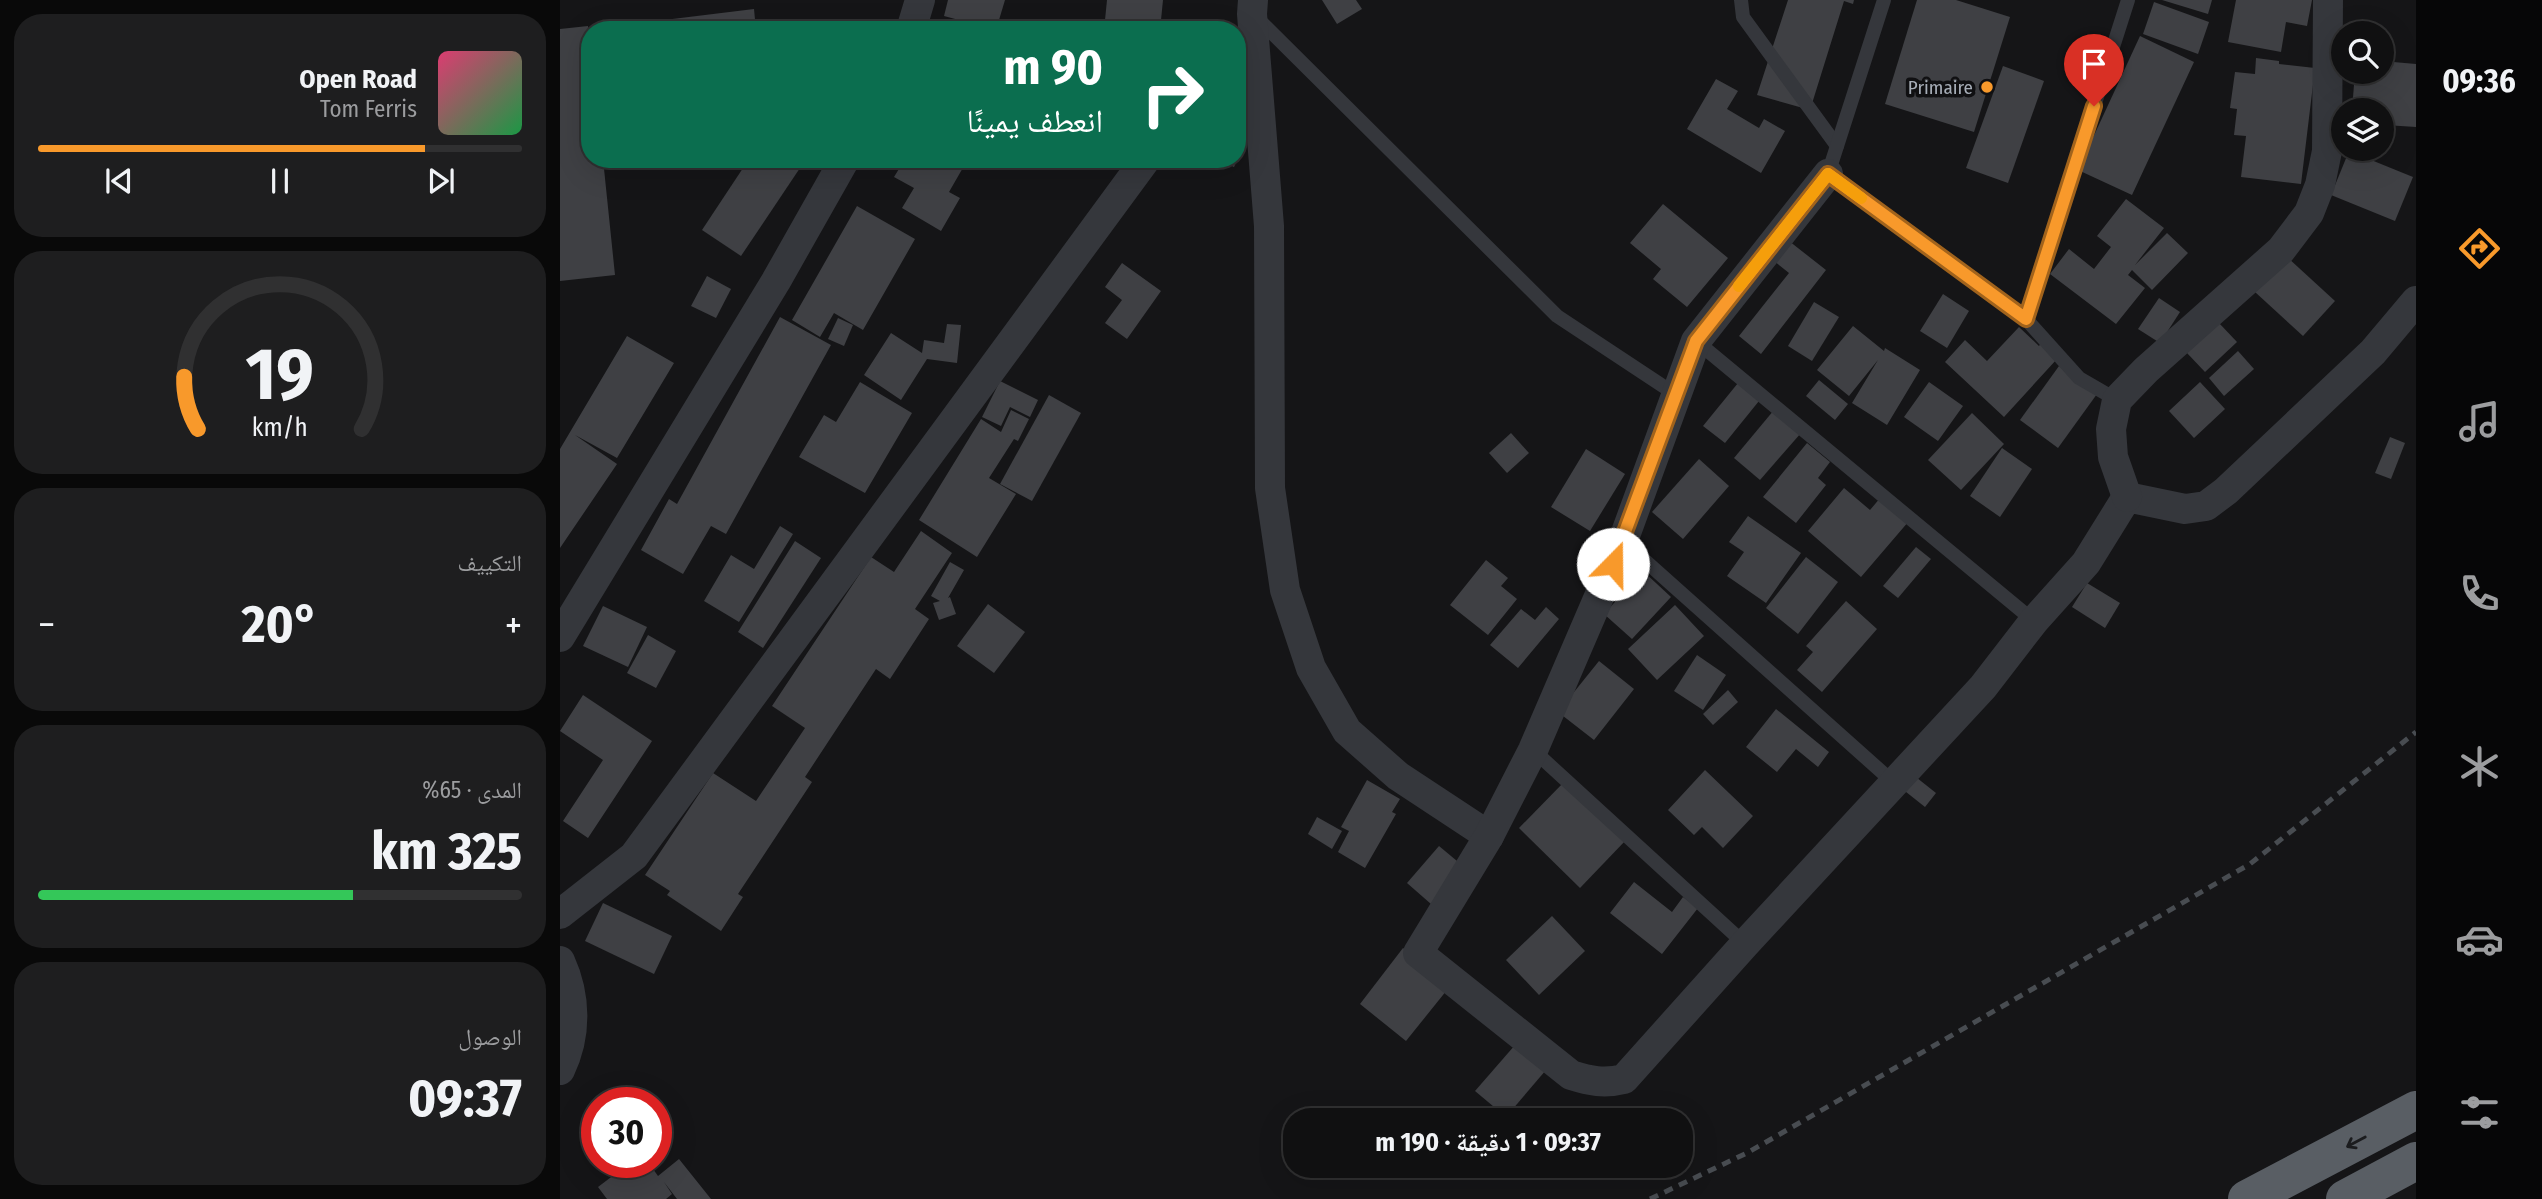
<!DOCTYPE html>
<html lang="ar">
<head>
<meta charset="utf-8">
<style>
	body { margin:0; font-family:"Fira Sans Condensed","Noto Naskh Arabic",sans-serif; background:#1e1e1f; color:#f1f3f6; direction:rtl; height:100vh; display:flex; flex-direction:column; font-size:26px; white-space:nowrap }
	* { box-sizing:border-box; margin:0 }
	p { font-size:23px; color:#9c9d9f }
	.icon { flex:none; width:38px; height:38px; fill:none; stroke:currentColor; stroke-width:2; stroke-linecap:round; stroke-linejoin:round }
	.map { position:relative; flex:1; overflow:hidden; direction:ltr }
	.side { display:flex; flex-direction:column; gap:14px; padding:14px; background:#090909; width:560px }
	.side>* { flex:none }
	.top-card { position:absolute; left:21px; top:21px; width:665px; height:147px; border-radius:28px; box-shadow:0 7px 28px #0002,0 0 0 2px #303031; direction:rtl; background:#0b6e4f; color:#fff; overflow:hidden }
	.tools { position:absolute; left:1771px; top:21px; display:grid; gap:14px }
	.tools a { display:grid; place-items:center; width:63px; height:63px; border-radius:50%; background:#101011; box-shadow:0 7px 28px #0002,0 0 0 2px #303031; font-size:35px }
	.speed { position:absolute; left:21px; top:1087px; display:flex; gap:14px; font-size:35px; font-weight:700; text-align:center }
	.speed>* { display:grid; place-content:center; width:91px; height:91px; border-radius:50%; background:#101011; box-shadow:0 7px 28px #0002,0 0 0 2px #303031; line-height:1 }
	.speed .limit { border:10px solid #d22; background:#fff; color:#111 }
	.pin { position:absolute; display:grid; place-items:center; width:60px; height:60px; color:#fff; margin:-72px -30px; border-radius:50% 50% 50% 0; rotate:-45deg; box-shadow:0 0 7px #0007 }
	.pin .icon { rotate:45deg }
	.me { position:absolute; width:77px; margin:-38px; rotate:22deg; stroke-linejoin:round; filter:drop-shadow(0 0 5px #0008) }
	.turn { display:flex; align-items:center; gap:24px; height:147px; padding:0 28px; font-size:32px }
	.turn .icon { width:91px; height:91px; stroke-width:2.5 }
	.turn b { display:block; font-size:49px; line-height:60px }
	.big { font-size:52px; font-weight:700; line-height:1.1 }
	.side .widget { flex:1; display:flex; flex-direction:column; justify-content:center; gap:10px; min-width:0; padding:0 24px; border-radius:28px; background:#1e1e1f }
	.side .dial { align-items:center; gap:0 }
	.dial svg { height:182px; overflow:visible; fill:none; stroke:#303031; stroke-width:7; stroke-linecap:round; text-anchor:middle }
	.dial text { fill:#f1f3f6; stroke:none }
	.song { display:flex; align-items:center; gap:21px }
	.cover { width:84px; height:84px; border-radius:10px; background:linear-gradient(135deg,hsl(340 70% 55%),hsl(140 70% 35%)) }
	.played { height:7px; border-radius:4px; background:linear-gradient(90deg,#f8992b 80%,#303031 80%) }
	.keys { display:flex; justify-content:space-around; direction:ltr }
	.heat { display:flex; justify-content:space-between; align-items:center; font-size:38px; direction:ltr }
	.charge { height:10px; border-radius:5px; background:linear-gradient(90deg,#34c759 65%,#303031 0) }
	.trip { position:absolute; left:723px; top:1108px; width:410px; height:70px; border-radius:28px; background:#101011; box-shadow:0 7px 28px #0002,0 0 0 2px #303031; font-weight:700; line-height:70px; text-align:center; direction:rtl }
	main { display:flex; flex:1; min-height:0 }
	.tabs { display:flex; flex-direction:column; width:126px; justify-content:space-around; align-items:center; background:#060607; color:#9c9d9f }
	.tabs .icon { width:49px; height:49px }
	.tabs .active { color:#f8992b }
	.tabs b { font-size:32px; color:#f1f3f6 }
	.map>svg:first-child { display:block }
	.building { fill:#3f4044 }
	.lines { fill:none; stroke-linecap:round; stroke-linejoin:round }
	.service { stroke:#35373c; stroke-width:14 }
	.minor { stroke:#35373c; stroke-width:30 }
	.trunk { stroke:#595e64; stroke-width:38 }
	.rail { stroke:#484c51; stroke-width:5; stroke-dasharray:9 7; stroke-linecap:butt }
	.oneway { stroke:#1b1c1e }
	.route-casing { stroke:#a1631c; stroke-width:18 }
	.route { stroke:#f8992b; stroke-width:12 }
	.slow { stroke:#f59e0b; stroke-width:12 }
	.poi-dot { fill:#f8992b; stroke:#101012; stroke-width:2.5 }
	.labels { text-anchor:middle; stroke-width:7; stroke-linejoin:round; paint-order:stroke }
	.poi-label { font-size:19px; fill:#a6adb7; stroke:#101012; text-anchor:end }
</style>
</head>
<body>
<main>
<nav class="tabs">
<b>09:36</b>
<svg class="icon active" aria-label="directions" viewBox="0 0 24 24"><path d="M12 3l9 9-9 9-9-9zM9 14v-3h6M13 9l2 2-2 2"/></svg>
<svg class="icon" aria-label="music" viewBox="0 0 24 24"><path d="M9 18V5l10-2v13"/><circle cx="6" cy="18" r="3"/><circle cx="16" cy="16" r="3"/></svg>
<svg class="icon" aria-label="phone" viewBox="0 0 24 24"><path d="M5 4h4l2 5-3 2q2 4 5 5l2-3 5 2v4C11 20 4 13 5 4z"/></svg>
<svg class="icon" aria-label="climate" viewBox="0 0 24 24"><path d="M12 3v18M4 7l16 10M4 17L20 7"/></svg>
<svg class="icon" aria-label="car" viewBox="0 0 24 24"><path d="M5 17H2v-5l4-1 3-4h7l3 4 3 1v5h-3M9 17h6M6 11h13"/><circle cx="7" cy="17" r="2"/><circle cx="17" cy="17" r="2"/></svg>
<svg class="icon" aria-label="filters" viewBox="0 0 24 24"><path d="M4 7h16M4 17h16"/><circle cx="9" cy="7" r="2"/><circle cx="15" cy="17" r="2"/></svg>
</nav>
<div class="map">
<svg width="1856" height="1199" viewBox="0 0 1856 1199">
	<rect width="100%" height="100%" fill="#151517"/>
	<!-- building -->
	<g class="building">
		<polygon points="388,0 445,0 436,30 384,16"/>
		<polygon points="547,0 603,0 600,30 544,30"/>
		<polygon points="762,0 796,0 802,9 777,24"/>
		<polygon points="1228,0 1294,0 1293,4 1284,1 1250,110 1197,95"/>
		<polygon points="1357,0 1396,0 1450,17 1414,132 1325,104"/>
		<polygon points="1602,0 1652,0 1648,14"/>
		<polygon points="1676,0 1752,0 1747,26 1726,22 1721,52 1668,42"/>
		<polygon points="1594,2 1649,22 1638,54 1583,34"/>
		<polygon points="194,9 196,30 97,30 96,21"/>
		<polygon points="28,26 30,159 43,159 55,275 0,281 0,29"/>
		<polygon points="1580,36 1634,62 1572,195 1518,170"/>
		<polygon points="1696,58 1719,61 1719,64 1755,68 1741,184 1681,177 1686,136 1674,135 1677,109 1670,108 1675,72 1695,74"/>
		<polygon points="1822,61 1856,64 1856,127 1825,125 1824,140 1822,140 1822,110 1792,110 1795,72 1822,72"/>
		<polygon points="1443,66 1484,81 1448,183 1406,168"/>
		<polygon points="1156,79 1178,91 1167,109 1199,128 1204,119 1225,131 1201,173 1127,129"/>
		<polygon points="677,100 699,109 674,167 657,159 677,159"/>
		<polygon points="1789,151 1853,177 1835,221 1771,195"/>
		<polygon points="189,159 246,159 181,256 142,230"/>
		<polygon points="345,159 408,159 389,192 400,198 381,231 342,208 354,188 334,177"/>
		<polygon points="1566,199 1604,228 1575,265 1607,233 1628,253 1592,290 1572,270 1568,275 1585,288 1556,324 1490,274 1509,249 1534,269 1551,247 1537,236"/>
		<polygon points="1103,204 1168,258 1127,307 1093,279 1101,269 1070,243"/>
		<polygon points="297,206 355,239 303,330 274,313 260,337 232,320"/>
		<polygon points="1229,241 1266,270 1201,354 1179,336 1229,273 1214,261"/>
		<polygon points="1727,257 1775,301 1743,336 1695,292"/>
		<polygon points="562,263 601,291 567,339 545,323 562,300 545,287"/>
		<polygon points="147,276 171,289 156,318 131,306"/>
		<polygon points="1383,294 1409,311 1387,348 1360,331"/>
		<polygon points="1599,298 1620,312 1600,343 1578,329"/>
		<polygon points="1254,302 1279,317 1252,361 1228,346"/>
		<polygon points="220,317 271,345 166,534 151,526 123,574 81,550 109,499 117,504"/>
		<polygon points="278,318 293,325 284,346 268,339"/>
		<polygon points="1659,323 1677,342 1645,372 1627,353"/>
		<polygon points="387,324 401,325 397,363 367,359 341,400 304,375 331,333 362,353 364,340 384,343"/>
		<polygon points="1293,326 1324,351 1325,348 1360,370 1327,425 1292,403 1318,360 1289,396 1257,370"/>
		<polygon points="1459,327 1479,346 1481,343 1497,359 1444,417 1385,362 1405,340 1427,361"/>
		<polygon points="67,336 114,363 57,458 15,435 57,464 0,548 0,449"/>
		<polygon points="1678,351 1694,369 1664,396 1649,378"/>
		<polygon points="1499,366 1537,394 1498,448 1460,420"/>
		<polygon points="1259,380 1288,404 1275,420 1246,396"/>
		<polygon points="440,381 478,400 470,417 450,407 441,426 422,417"/>
		<polygon points="300,382 352,413 305,493 239,457 264,415 276,422"/>
		<polygon points="1369,382 1403,406 1378,441 1344,417"/>
		<polygon points="1640,382 1665,409 1634,438 1609,411"/>
		<polygon points="1178,383 1199,401 1165,443 1143,426"/>
		<polygon points="489,395 521,413 472,501 440,484"/>
		<polygon points="451,410 469,419 458,441 454,439 429,478 456,494 417,557 359,520 421,419 441,432"/>
		<polygon points="1214,410 1241,433 1200,480 1174,458"/>
		<polygon points="1412,413 1444,444 1401,490 1368,460"/>
		<polygon points="951,433 969,453 947,473 929,453"/>
		<polygon points="1830,437 1845,443 1831,479 1815,473"/>
		<polygon points="1247,443 1270,462 1258,478 1266,485 1236,523 1203,497"/>
		<polygon points="1442,448 1472,469 1440,517 1410,496"/>
		<polygon points="1026,449 1065,474 1030,531 991,507"/>
		<polygon points="1139,459 1169,486 1123,539 1092,512"/>
		<polygon points="1284,488 1310,510 1321,497 1349,521 1301,577 1248,531"/>
		<polygon points="1188,516 1241,553 1206,603 1167,576 1184,552 1169,542"/>
		<polygon points="220,526 233,534 179,622 144,601 171,555 194,569"/>
		<polygon points="361,531 392,553 355,609 369,619 330,679 316,669 245,777 252,782 178,894 183,897 161,931 107,895 110,891 85,875 153,773 196,801 245,728 212,706 311,557 334,572"/>
		<polygon points="235,541 261,558 203,648 178,632"/>
		<polygon points="1356,547 1371,559 1338,598 1323,586"/>
		<polygon points="1246,557 1278,582 1238,634 1206,608"/>
		<polygon points="926,560 948,578 941,586 957,599 928,635 890,605"/>
		<polygon points="390,562 404,570 388,598 390,597 396,614 379,620 373,603 380,601 371,596"/>
		<polygon points="1083,571 1111,597 1072,639 1044,614"/>
		<polygon points="1527,583 1560,603 1545,628 1512,607"/>
		<polygon points="1286,601 1317,629 1262,692 1237,670 1253,652 1246,646"/>
		<polygon points="428,604 465,632 434,673 397,646"/>
		<polygon points="1115,605 1144,636 1097,680 1068,649"/>
		<polygon points="43,606 87,627 68,667 23,646"/>
		<polygon points="986,607 999,619 958,668 930,645 961,609 975,620"/>
		<polygon points="88,635 116,651 96,688 67,673"/>
		<polygon points="1137,655 1166,675 1143,710 1114,691"/>
		<polygon points="1039,661 1074,689 1034,740 998,712"/>
		<polygon points="1168,690 1178,702 1153,725 1143,714"/>
		<polygon points="23,695 92,741 28,838 3,821 43,760 0,731"/>
		<polygon points="1216,709 1269,752 1258,767 1236,749 1217,772 1186,747"/>
		<polygon points="1145,770 1193,816 1163,848 1142,827 1134,835 1108,810"/>
		<polygon points="1347,770 1376,793 1365,807 1336,784"/>
		<polygon points="807,780 840,799 832,812 836,814 805,868 778,852 789,831 781,827"/>
		<polygon points="1005,781 1066,840 1020,888 959,828"/>
		<polygon points="757,817 782,831 772,849 748,834"/>
		<polygon points="879,846 903,866 871,904 847,883"/>
		<polygon points="1074,882 1112,912 1123,897 1138,908 1102,954 1050,913"/>
		<polygon points="43,903 112,936 94,974 25,941"/>
		<polygon points="992,916 1025,951 979,995 946,960"/>
		<polygon points="843,948 891,985 846,1041 800,1004"/>
		<polygon points="962,1037 992,1063 946,1117 915,1091"/>
		<polygon points="119,1159 151,1199 117,1199 104,1182 112,1194 106,1199 47,1199 38,1187 71,1162 88,1162 98,1176"/>
	</g>
	<g class="lines">
		<!-- service -->
		<g class="service">
			<polyline points="1181,0 1183,17 1277,146"/>
			<polyline points="1324,0 1268,174 1466,319 1519,378 1557,400"/>
			<polyline points="696,17 997,316 1115,394"/>
			<polyline points="1466,319 1568,0"/>
			<polyline points="1136,341 1474,621"/>
			<polyline points="1063,541 1333,782"/>
			<polyline points="973,750 1185,944"/>
		</g>
		<!-- minor -->
		<g class="minor">
			<polyline points="693,0 692,14 709,226 710,488 725,590 751,668 787,731 838,776 929,836"/>
			<polyline points="351,30 360,0"/>
			<path d="M 1268,174 L 1136,341 L 1063,541 L 973,750 L 929,836 L 858,953 L 1011,1075 C 1030,1081 1044,1084 1064,1079 L 1185,944 L 1423,687 L 1474,621 L 1526,563 L 1567,497 L 1625,509 L 1646,506 L 1666,491 L 1813,352 L 1856,301"/>
			<polyline points="1567,497 1553,457 1551,429 1557,400 1586,370 1721,250 1749,213 1760,185 1767,151 1768,0"/>
			<polyline points="0,637 216,281 285,159"/>
			<polyline points="0,914 74,856 586,159"/>
			<path d="M 0,961 C 16,996 17,1035 0,1070"/>
		</g>
		<!-- trunk -->
		<g class="trunk">
			<polyline points="1687,1199 1856,1110"/>
			<polyline points="1785,1199 1856,1161"/>
		</g>
		<!-- rail -->
		<polyline class="rail" points="1090,1199 1187,1153 1690,864 1856,732"/>
	</g>
	<!-- one-way arrows -->
	<defs><path id="oneway-shaft" d="M-6 0H5M1.5-3L5.5 0L1.5 3" fill="none" stroke-width="1.6" stroke-linecap="round" stroke-linejoin="round" transform="scale(1.75)"/></defs>
	<use class="oneway" href="#oneway-shaft" transform="translate(1796 1142) rotate(152)"/>
	<g class="lines">
		<defs>
			<polyline id="route" points="1053,564 1136,341 1268,174 1466,319 1534,106"/>
		</defs>
		<!-- route casing -->
		<use href="#route" class="route-casing"/>
		<!-- route -->
		<use href="#route" class="route"/>
		<!-- slow -->
		<polyline class="slow" points="1179,286 1268,174 1301,198"/>
	</g>
	<!-- markers -->
	<circle class="poi-dot" cx="1427" cy="87" r="7"/>
	<g class="labels">
		<!-- poi labels -->
		<g class="poi-label">
			<text x="1413" y="94">Primaire</text>
		</g>
	</g>
</svg>
<div class="tools">
<a><svg class="icon" aria-label="search" viewBox="0 0 24 24"><circle cx="10" cy="10" r="6"/><path d="M15 15l6 6"/></svg></a>
<a><svg class="icon" aria-label="layers" viewBox="0 0 24 24"><path d="M12 4l9 5-9 5-9-5zM3 14l9 5 9-5"/></svg></a>
</div>
<div class="speed"><div class="limit">30</div></div>
<div class="pin" style="left:1534px;top:106px;background:#d93025"><svg class="icon" aria-label="arrive" viewBox="0 0 24 24"><path d="M6 21V4h12l-3 4 3 4H6"/></svg></div>
<svg class="me" style="left:1053px;top:564px" viewBox="-20 -20 40 40"><circle r="19" fill="#fff"/><path d="M0-13L10 11 0 6-10 11z" fill="#f8992b"/></svg>
<div class="trip">09:37 · 1 دقيقة · 190 m</div>
<div class="top-card">
<div class="turn"><svg class="icon" aria-label="right" viewBox="0 0 24 24"><path d="M7 20v-9h11M14 6l5 5-5 5"/></svg><div><b>90 m</b>انعطف يمينًا</div></div>
</div>
</div>
<section class="side">
<div class="widget">
<div class="song"><i class="cover"></i><div><b>Open Road</b><p>Tom Ferris</p></div></div>
<div class="played"></div>
<div class="keys"><svg class="icon" aria-label="previous" viewBox="0 0 24 24"><path d="M18 5L8 12l10 7zM5 5v14"/></svg><svg class="icon" aria-label="pause" viewBox="0 0 24 24"><path d="M8 5v14M16 5v14"/></svg><svg class="icon" aria-label="next" viewBox="0 0 24 24"><path d="M6 5l10 7-10 7zM19 5v14"/></svg></div>
</div>
<div class="widget dial"><svg viewBox="0 0 100 80">
<path d="M14 69A42 42 0 1 1 86 69"/>
<path d="M14 69A42 42 0 0 1 8 46" stroke="#f8992b"/>
<text x="50" y="56" font-size="32" font-weight="700">19</text>
<text x="50" y="72" font-size="11">km/h</text>
</svg></div>
<div class="widget"><p>التكييف</p>
<div class="heat"><a>−</a><b class="big">20°</b><a>+</a></div>
</div>
<div class="widget"><p>المدى · 65%</p><b class="big">325 km</b><div class="charge"></div></div>
<div class="widget"><p>الوصول</p><b class="big">09:37</b></div>
</section>
</main>
</body>
</html>
